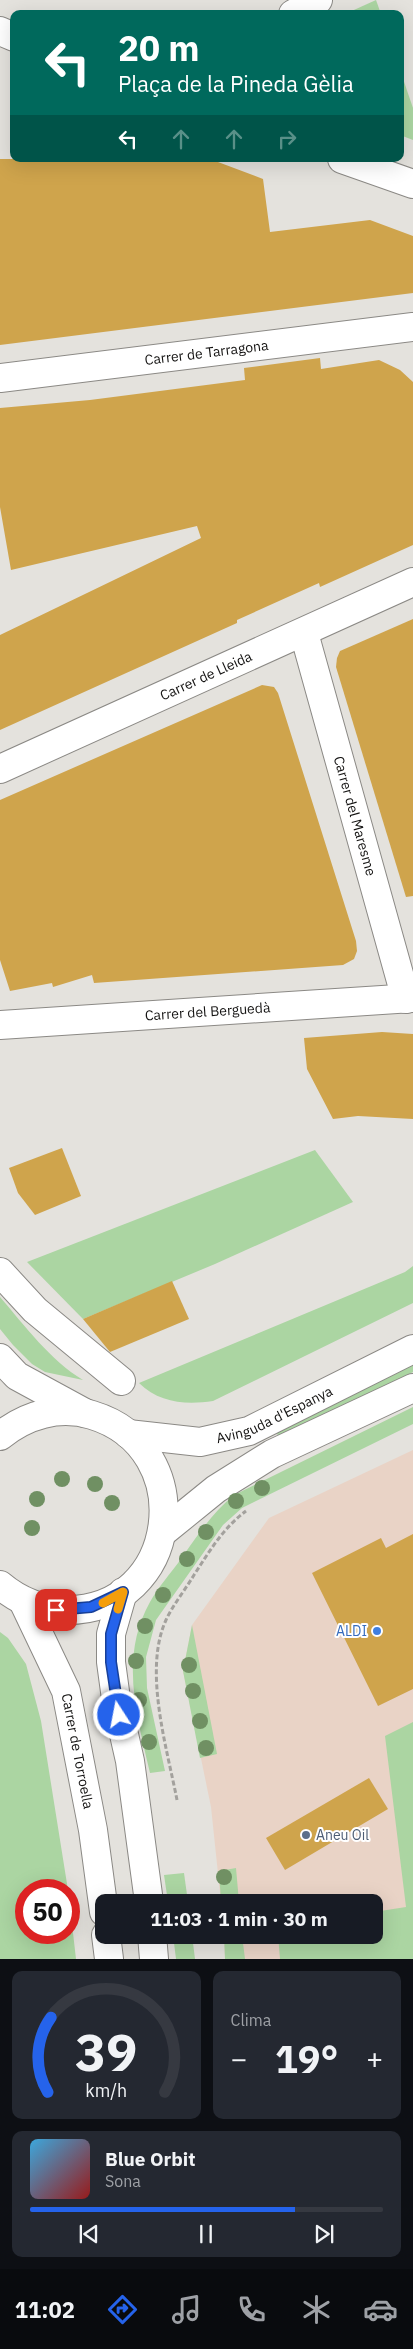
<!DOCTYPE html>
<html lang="es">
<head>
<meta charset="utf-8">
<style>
	body { margin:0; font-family:"IBM Plex Sans",sans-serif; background:#242831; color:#f1f3f6; height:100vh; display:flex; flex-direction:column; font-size:19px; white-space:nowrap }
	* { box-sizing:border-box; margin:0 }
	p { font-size:16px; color:#9ea1a6 }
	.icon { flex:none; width:28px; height:28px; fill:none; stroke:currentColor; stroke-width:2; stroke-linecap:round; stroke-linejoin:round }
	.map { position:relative; height:1959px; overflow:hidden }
	.side { display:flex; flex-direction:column; gap:12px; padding:12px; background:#0d0f14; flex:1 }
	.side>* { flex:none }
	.banner { position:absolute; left:10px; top:10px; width:394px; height:152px; border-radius:10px; box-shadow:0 5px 20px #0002; background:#00695c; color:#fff; overflow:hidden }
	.speed { position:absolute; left:15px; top:1879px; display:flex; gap:10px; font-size:25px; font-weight:700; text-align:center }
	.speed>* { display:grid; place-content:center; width:65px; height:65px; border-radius:50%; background:#171b24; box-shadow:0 5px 20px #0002; line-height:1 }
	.speed .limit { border:8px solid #d22; background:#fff; color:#111 }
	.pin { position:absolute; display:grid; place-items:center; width:42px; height:42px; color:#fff; margin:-21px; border-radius:10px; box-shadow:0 2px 8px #0006 }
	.me { position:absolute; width:55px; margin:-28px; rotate:349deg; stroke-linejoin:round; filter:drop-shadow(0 0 4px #0008) }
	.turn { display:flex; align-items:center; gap:18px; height:105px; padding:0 25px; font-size:22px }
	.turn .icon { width:65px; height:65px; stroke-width:2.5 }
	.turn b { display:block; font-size:35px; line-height:42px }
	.lanes { display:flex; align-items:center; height:48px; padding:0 25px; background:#0003; justify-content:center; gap:25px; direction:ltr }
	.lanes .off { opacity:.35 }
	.big { font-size:38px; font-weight:700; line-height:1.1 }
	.side .tile { flex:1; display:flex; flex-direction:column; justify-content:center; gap:8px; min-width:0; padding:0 18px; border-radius:10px; background:#242831 }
	.side .dial { align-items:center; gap:0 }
	.dial svg { height:130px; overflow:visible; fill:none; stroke:#363941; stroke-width:7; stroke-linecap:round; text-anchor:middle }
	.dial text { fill:#f1f3f6; stroke:none }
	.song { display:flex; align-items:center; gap:15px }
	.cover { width:60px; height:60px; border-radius:8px; background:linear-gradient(135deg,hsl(200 70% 55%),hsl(0 70% 35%)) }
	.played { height:5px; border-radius:2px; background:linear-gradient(90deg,#2563eb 75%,#363941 75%) }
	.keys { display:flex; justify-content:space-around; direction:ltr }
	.heat { display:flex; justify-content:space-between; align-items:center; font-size:28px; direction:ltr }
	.side .tiles { flex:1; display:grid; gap:12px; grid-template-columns:1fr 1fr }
	.tile:last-child { grid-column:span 2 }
	.trip { position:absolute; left:95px; top:1894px; width:288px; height:50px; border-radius:10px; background:#171b24; box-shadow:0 5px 20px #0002; font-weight:700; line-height:50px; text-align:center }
	.menu { display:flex; height:80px; justify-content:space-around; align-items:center; background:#090b0e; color:#9ea1a6 }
	.menu .icon { width:35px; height:35px }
	.menu .selected { color:#2563eb }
	.menu b { font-size:22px; color:#f1f3f6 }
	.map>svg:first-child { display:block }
	.commercial { fill:#e9d3c6 }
	.green { fill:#abd5a2 }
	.building { fill:#cfa44c }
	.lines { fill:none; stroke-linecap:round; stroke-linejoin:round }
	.minor-casing { stroke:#8b8985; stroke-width:30 }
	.major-casing { stroke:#8b8985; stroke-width:30 }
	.path { stroke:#a3a19d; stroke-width:3; stroke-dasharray:5 2.5; stroke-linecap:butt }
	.minor { stroke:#fff; stroke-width:28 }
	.major { stroke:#fff; stroke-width:28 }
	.tree { fill:#709063 }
	.route-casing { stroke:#184099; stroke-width:12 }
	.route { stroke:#2563eb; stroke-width:9 }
	.slow { stroke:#f59e0b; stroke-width:9 }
	.shop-dot { fill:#3f7fe0; stroke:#fff; stroke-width:2 }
	.service-dot { fill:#5c6f8a; stroke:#fff; stroke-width:2 }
	.labels { text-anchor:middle; stroke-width:4; stroke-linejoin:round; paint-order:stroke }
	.street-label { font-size:14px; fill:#131211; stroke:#fff }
	.shop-label { font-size:14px; fill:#366cbe; stroke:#fff; text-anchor:end }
	.service-label { font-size:14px; fill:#4e5e75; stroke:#fff; text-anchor:start }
</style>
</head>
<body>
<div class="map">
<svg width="413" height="1959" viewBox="0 0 413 1959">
	<rect width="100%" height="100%" fill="#e4e2dd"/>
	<!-- commercial -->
	<polygon class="commercial" points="413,1450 413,1959 225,1959 224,1935 374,1935 374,1902 221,1902 211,1807 183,1671 192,1625 269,1518"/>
	<!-- green -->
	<g class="green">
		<polygon points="376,0 381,14 345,14"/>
		<polygon points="400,70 413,108 413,140 400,135"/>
		<polygon points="315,1150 353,1202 215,1264 83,1319 27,1262"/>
		<path d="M 413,1266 L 413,1303 L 213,1401 C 186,1405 159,1403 139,1383 L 405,1272 Z"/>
		<path d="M 0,1297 C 25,1326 50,1360 83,1380 L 45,1372 L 32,1364 L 13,1345 L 0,1329 Z"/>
		<polygon points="413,1361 413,1372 279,1438 275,1429"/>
		<path d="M 413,1407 L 413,1424 L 242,1508 L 223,1525 L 156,1620 L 146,1657 L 147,1688 L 165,1771 L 150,1773 C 137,1716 119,1657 150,1602 C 158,1587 171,1573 181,1559 C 197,1536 212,1513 234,1495 Z"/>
		<polygon points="192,1625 217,1754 200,1758 183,1671"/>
		<polygon points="0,1632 8,1638 26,1664 41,1721 68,1890 26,1890 26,1932 69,1932 69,1898 76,1959 0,1959"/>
		<polygon points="413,1722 413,1959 280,1959 278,1935 374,1935 374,1912 406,1907 385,1736"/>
		<polygon points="236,1868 239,1902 221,1902 219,1871"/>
		<polygon points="184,1873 188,1902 168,1902 164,1875"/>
		<polygon points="173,1935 192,1935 195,1959 176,1959"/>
		<polygon points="224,1935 242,1935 245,1959 225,1959"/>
	</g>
	<!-- building -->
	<g class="building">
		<polygon points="0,159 210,159 263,179 270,232 370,220 413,236 413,293 0,345"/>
		<polygon points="320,358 321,369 379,360 400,370 413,382 413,545 320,587 319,583 237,620 237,623 0,730 0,635 201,538 197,526 11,570 0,507 0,408 90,400 245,380 244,368"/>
		<polygon points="413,619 413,896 406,897 336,667 337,658 340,651"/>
		<polygon points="262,685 274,687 278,693 356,941 357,951 354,959 343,965 94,983 92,975 53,987 52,983 10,991 0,960 0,800"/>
		<polygon points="382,1032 413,1034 413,1119 358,1116 333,1119 307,1069 304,1038"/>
		<polygon points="62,1148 81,1196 35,1215 18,1193 9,1168"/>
		<polygon points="172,1281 189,1319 110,1352 83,1319"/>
		<polygon points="413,1534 413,1689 378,1706 312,1573 381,1538 386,1548"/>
		<polygon points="369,1778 388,1809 285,1870 266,1838"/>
	</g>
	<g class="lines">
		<defs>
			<g id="minor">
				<polyline points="293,14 318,0"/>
				<polyline points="0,31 14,37"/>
				<polyline points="342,159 413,184"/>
				<path id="s1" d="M 0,378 L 413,327"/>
				<path id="s2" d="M 304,633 L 406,999"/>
				<path id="s3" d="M 0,769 L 413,582"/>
				<path id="s4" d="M 0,1025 L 413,998"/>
				<polyline points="0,1272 35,1310 121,1381"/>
				<polyline points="0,1358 17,1376 85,1413"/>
			</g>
			<g id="major">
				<path id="s5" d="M 128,1434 L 200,1442 L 249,1431 L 413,1349"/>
				<path d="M 0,1436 C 26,1415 59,1405 92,1415 C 201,1448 180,1611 66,1610 C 41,1610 19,1601 0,1585"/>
				<polyline points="163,1532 216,1489 272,1454 413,1388"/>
				<polyline points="123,1592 111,1634 111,1662 116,1699 130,1761 149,1902"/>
				<path id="s6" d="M 23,1601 L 66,1691 L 93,1830 L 104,1912"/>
				<polyline points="106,1935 109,1959"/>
				<polyline points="152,1935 154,1959"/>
			</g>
		</defs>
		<!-- minor casing -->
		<use href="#minor" class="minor-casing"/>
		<!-- major casing -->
		<use href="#major" class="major-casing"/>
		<!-- path -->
		<path class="path" d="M 177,1800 C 167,1748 143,1670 166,1620 C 173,1605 185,1590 194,1575 C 209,1552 223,1528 246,1511"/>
		<!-- minor -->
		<use href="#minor" class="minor"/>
		<!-- major -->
		<use href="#major" class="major"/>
	</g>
	<!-- trees -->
	<g class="tree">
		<circle cx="62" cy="1479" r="8"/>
		<circle cx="95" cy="1484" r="8"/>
		<circle cx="262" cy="1488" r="8"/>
		<circle cx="37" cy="1499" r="8"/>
		<circle cx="236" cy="1501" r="8"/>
		<circle cx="112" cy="1503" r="8"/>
		<circle cx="32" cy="1528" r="8"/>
		<circle cx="206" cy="1532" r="8"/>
		<circle cx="187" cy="1559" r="8"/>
		<circle cx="163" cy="1595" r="8"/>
		<circle cx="145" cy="1626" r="8"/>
		<circle cx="136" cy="1661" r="8"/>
		<circle cx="189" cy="1665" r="8"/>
		<circle cx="193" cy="1691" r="8"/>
		<circle cx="139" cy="1700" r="8"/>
		<circle cx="200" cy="1721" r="8"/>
		<circle cx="149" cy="1742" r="8"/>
		<circle cx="206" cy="1748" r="8"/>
		<circle cx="224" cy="1877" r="8"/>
	</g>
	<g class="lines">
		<defs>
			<polyline id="route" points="56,1610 91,1607 123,1592 111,1634 111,1662 119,1715"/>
		</defs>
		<!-- route casing -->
		<use href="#route" class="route-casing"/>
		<!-- route -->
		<use href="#route" class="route"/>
		<!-- slow -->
		<polyline class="slow" points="103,1603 123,1592 118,1609"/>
	</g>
	<!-- markers -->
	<circle class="shop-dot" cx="377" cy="1631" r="5"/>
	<circle class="service-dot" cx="306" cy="1835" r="5"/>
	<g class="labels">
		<!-- street labels -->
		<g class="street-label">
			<text dy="5" stroke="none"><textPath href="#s1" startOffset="208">Carrer de Tarragona</textPath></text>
			<text dy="5" stroke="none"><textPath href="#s3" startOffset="226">Carrer de Lleida</textPath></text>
			<text dy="5" stroke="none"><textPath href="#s2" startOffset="190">Carrer del Maresme</textPath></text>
			<text dy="5" stroke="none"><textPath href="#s4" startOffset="208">Carrer del Berguedà</textPath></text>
			<text dy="5" stroke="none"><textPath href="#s5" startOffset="152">Avinguda d'Espanya</textPath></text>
			<text dy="5" stroke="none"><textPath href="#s6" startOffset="161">Carrer de Torroella</textPath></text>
		</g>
		<!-- shop labels -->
		<g class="shop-label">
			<text x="367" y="1636">ALDI</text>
		</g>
		<!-- service labels -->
		<g class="service-label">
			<text x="316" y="1840">Aneu Oil</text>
		</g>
	</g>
</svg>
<div class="speed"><div class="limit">50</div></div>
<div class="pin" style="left:56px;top:1610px;background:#d93025"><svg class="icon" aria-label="arrive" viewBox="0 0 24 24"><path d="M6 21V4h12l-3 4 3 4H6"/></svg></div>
<svg class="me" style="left:119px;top:1715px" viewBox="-20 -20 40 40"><circle r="17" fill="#2563eb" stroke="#fff" stroke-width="3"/><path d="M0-11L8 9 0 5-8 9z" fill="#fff"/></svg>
<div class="trip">11:03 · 1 min · 30 m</div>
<div class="banner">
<div class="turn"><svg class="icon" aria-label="left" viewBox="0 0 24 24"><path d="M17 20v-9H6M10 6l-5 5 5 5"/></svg><div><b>20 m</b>Plaça de la Pineda Gèlia</div></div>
<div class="lanes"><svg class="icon" aria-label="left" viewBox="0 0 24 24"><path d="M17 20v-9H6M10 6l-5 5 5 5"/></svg><svg class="icon off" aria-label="ahead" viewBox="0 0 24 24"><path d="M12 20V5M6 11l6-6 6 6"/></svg><svg class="icon off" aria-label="ahead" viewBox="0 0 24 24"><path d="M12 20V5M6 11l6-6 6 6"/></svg><svg class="icon off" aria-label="right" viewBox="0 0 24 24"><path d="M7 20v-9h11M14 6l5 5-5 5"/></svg></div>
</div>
</div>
<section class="side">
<div class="tiles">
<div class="tile dial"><svg viewBox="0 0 100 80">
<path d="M14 69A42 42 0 1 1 86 69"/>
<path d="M14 69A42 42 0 0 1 16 23" stroke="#2563eb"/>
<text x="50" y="56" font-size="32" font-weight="700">39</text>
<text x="50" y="72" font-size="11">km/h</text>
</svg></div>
<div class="tile"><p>Clima</p>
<div class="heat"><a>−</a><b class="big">19°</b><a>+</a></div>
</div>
<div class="tile">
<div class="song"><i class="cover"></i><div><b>Blue Orbit</b><p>Sona</p></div></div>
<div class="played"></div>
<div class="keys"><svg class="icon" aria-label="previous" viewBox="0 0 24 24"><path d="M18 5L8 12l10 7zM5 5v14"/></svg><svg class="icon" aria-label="pause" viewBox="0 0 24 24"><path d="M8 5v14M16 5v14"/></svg><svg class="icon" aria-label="next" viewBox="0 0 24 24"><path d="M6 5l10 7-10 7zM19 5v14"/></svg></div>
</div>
</div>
</section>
<nav class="menu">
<b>11:02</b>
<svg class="icon selected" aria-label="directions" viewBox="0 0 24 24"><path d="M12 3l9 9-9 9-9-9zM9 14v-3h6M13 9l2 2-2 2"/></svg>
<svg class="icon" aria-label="music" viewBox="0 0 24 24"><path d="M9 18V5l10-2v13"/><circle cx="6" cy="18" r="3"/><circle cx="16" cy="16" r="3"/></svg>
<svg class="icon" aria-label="phone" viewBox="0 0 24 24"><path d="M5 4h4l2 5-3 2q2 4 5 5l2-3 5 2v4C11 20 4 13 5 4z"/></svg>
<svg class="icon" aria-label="climate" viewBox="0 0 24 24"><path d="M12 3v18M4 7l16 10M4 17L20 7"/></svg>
<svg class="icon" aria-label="car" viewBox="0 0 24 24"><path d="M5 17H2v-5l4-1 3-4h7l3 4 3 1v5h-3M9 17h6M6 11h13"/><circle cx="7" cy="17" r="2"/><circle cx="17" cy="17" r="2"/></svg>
</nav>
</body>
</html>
